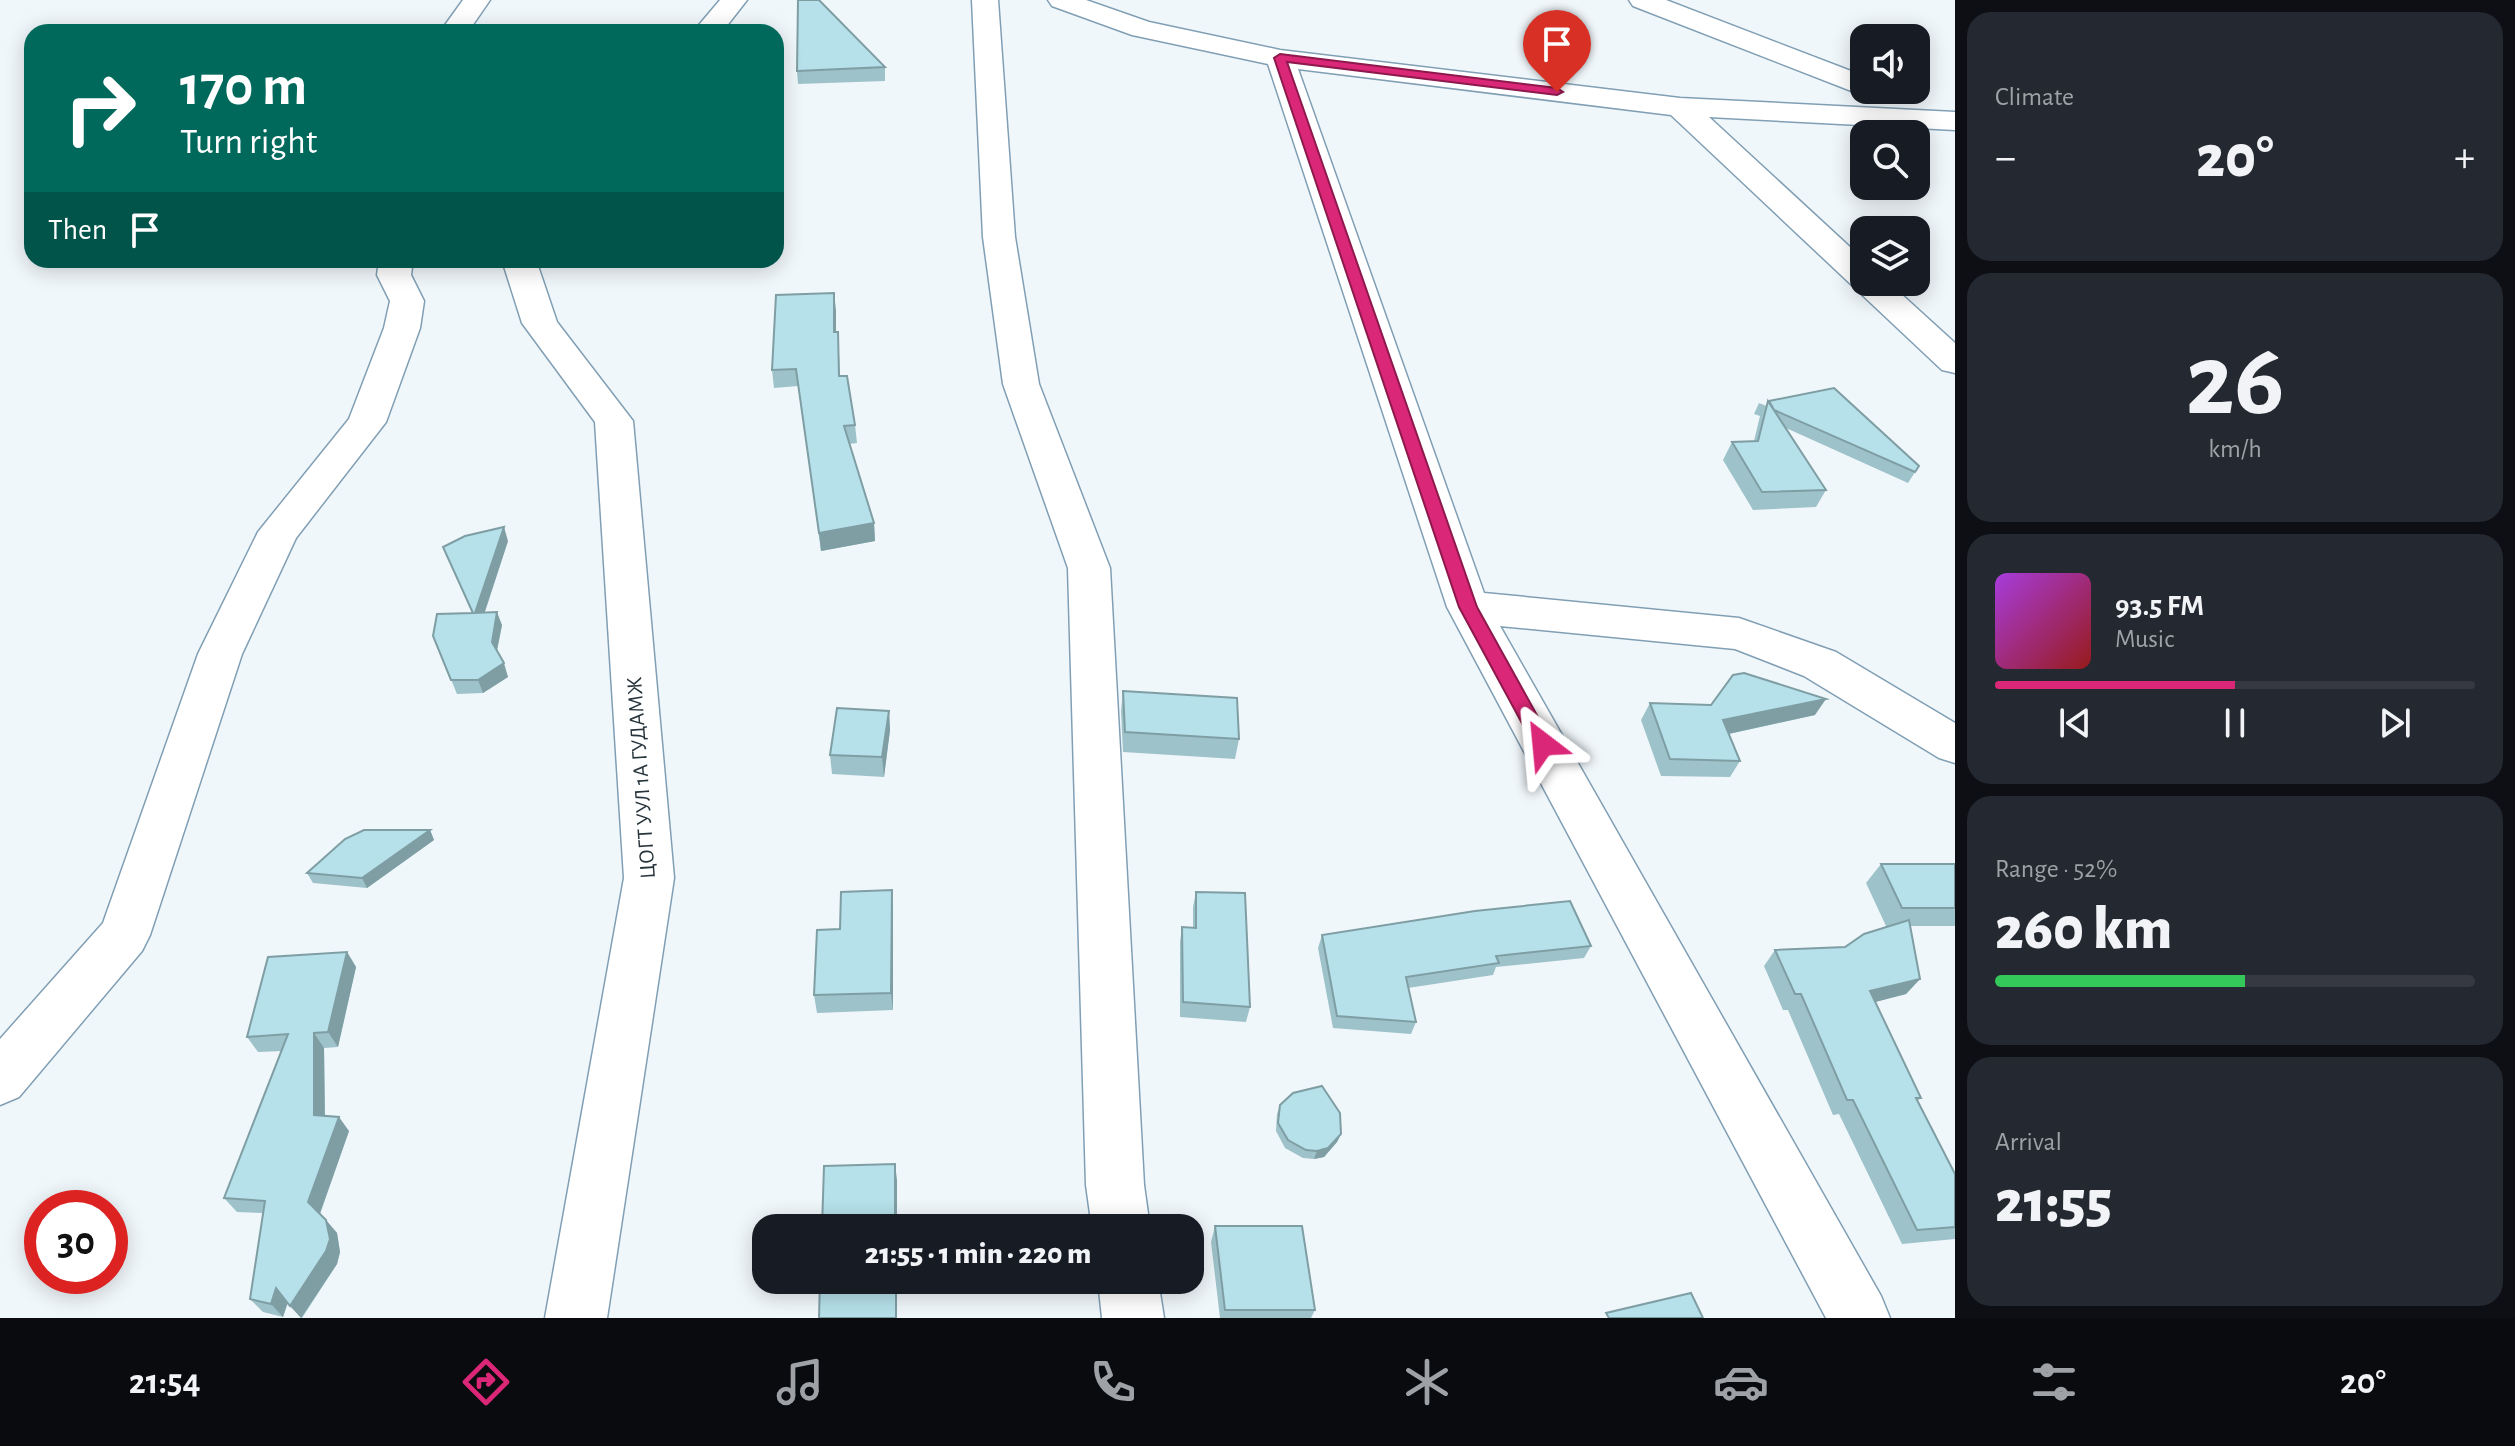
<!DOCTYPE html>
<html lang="en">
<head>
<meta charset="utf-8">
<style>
	body { margin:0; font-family:"Alegreya Sans",sans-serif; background:#242831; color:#f1f3f6; height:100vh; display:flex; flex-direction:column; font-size:30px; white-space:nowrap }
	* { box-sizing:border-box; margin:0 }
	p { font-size:26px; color:#9ea1a6 }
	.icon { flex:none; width:44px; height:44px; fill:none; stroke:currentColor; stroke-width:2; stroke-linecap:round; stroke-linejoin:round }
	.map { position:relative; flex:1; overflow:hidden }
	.details { display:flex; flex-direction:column; gap:12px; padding:12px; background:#0d0f14; width:560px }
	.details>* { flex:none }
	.hud { position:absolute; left:24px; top:24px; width:760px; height:244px; border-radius:24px; box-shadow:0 4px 20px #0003; background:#00695c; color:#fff; overflow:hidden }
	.buttons { position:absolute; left:1850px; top:24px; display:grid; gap:16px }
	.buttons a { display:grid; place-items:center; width:80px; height:80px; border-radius:16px; background:#171b24; box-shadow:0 4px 20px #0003; font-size:40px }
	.speed { position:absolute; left:24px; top:1190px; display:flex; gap:16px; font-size:40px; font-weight:700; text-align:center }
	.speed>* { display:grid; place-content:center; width:104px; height:104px; border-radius:50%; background:#171b24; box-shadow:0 4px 20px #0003; line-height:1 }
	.speed .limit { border:12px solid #d22; background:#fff; color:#111 }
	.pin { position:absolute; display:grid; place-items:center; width:68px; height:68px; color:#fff; margin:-82px -34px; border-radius:50% 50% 50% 0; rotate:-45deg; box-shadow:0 0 8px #0007 }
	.pin .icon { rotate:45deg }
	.me { position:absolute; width:88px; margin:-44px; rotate:331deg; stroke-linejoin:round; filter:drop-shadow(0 0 6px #0008) }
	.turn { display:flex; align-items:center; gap:28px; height:168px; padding:0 24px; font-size:36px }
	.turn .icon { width:104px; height:104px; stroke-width:2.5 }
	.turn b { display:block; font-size:56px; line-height:68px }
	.then { display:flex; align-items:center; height:76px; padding:0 24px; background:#0003; gap:16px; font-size:30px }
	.big { font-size:60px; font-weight:800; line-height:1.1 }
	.details .tile { flex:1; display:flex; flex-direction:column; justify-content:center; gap:12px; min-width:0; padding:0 28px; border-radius:24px; background:#242831 }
	.details .dial { align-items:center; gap:0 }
	.dial b { font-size:104px; line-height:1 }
	.song { display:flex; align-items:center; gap:24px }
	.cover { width:96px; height:96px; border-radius:12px; background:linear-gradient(135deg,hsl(280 70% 55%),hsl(0 70% 35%)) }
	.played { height:8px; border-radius:4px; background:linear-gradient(90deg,#db2777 50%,#363941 50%) }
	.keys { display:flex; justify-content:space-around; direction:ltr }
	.heat { display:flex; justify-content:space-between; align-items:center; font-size:44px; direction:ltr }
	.charge { height:12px; border-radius:6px; background:linear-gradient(90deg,#34c759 52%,#363941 0) }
	.trip { position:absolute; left:752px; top:1214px; width:452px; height:80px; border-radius:24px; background:#171b24; box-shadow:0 4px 20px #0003; font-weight:800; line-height:80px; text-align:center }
	.tab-bar { display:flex; height:128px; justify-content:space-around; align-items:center; background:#090b0e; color:#9ea1a6 }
	.tab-bar .icon { width:56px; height:56px }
	.tab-bar .current { color:#db2777 }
	.tab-bar b { font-size:36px; color:#f1f3f6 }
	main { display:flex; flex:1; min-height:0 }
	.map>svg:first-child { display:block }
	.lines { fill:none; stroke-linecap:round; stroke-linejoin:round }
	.street-casing { stroke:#819fb4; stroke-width:3 }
	.street { fill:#fff; fill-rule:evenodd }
	.wall { fill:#9dc2c9 }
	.shaded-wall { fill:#7f9ea4 }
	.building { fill:#b6e1ea; stroke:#7f9ea4; stroke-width:2 }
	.route { fill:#db2777; stroke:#8e194d; stroke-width:2 }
	.labels { text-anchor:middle; stroke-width:8; stroke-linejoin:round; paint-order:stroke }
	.street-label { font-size:22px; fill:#27343c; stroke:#fff }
</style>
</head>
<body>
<main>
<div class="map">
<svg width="1955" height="1318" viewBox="0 0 1955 1318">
	<rect width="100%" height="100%" fill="#f0f7fb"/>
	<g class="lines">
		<defs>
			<g id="street">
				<polygon points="463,0 490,0 468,32 440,32"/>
				<polygon points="720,0 747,0 722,32 693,32"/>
				<polygon points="972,0 998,0 1015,237 1039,384 1110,568 1144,1185 1150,1228 1092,1228 1086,1185 1068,568 1003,384 983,237"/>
				<polygon points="1048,0 1086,0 1149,22 1280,50 1680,98 1955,112 1955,130 1709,117 1864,260 1864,282 1888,282 1955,343 1955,373 1942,370 1671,115 1298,69 1484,593 1739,618 1836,652 1955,723 1955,763 1939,758 1804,676 1735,649 1500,626 1881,1296 1890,1318 1826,1318 1447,607 1268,64 1132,35 1052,6"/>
				<polygon points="1629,0 1666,0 1864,76 1864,90 1876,90 1864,95 1854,92 1633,6"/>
				<polygon points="379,260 413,260 411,275 424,301 420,328 386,422 296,538 242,654 150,935 142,951 19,1097 0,1105 0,1039 103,923 198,654 258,532 349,419 384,328 390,301 377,275"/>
				<polygon points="502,260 536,260 557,322 633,421 674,878 607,1318 545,1318 624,878 595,422 522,323"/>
				<polygon points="1098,1280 1158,1280 1164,1318 1102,1318"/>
			</g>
		</defs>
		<!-- street casing -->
		<use href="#street" class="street-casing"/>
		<!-- street -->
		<use href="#street" class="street"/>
	</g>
	<!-- wall -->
	<g class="wall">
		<polygon points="885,67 885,81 798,84 797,71"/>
		<polygon points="834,293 836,332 838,332 840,376 855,425 857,443 849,444 874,523 875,541 821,551 798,386 774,388 772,370"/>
		<polygon points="1759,403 1919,466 1908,483 1786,428 1826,490 1816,507 1753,510 1723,460 1732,442 1754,441 1760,416 1754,414"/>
		<polygon points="508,541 485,612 502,625 497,651 508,677 483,693 457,694 433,636 472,613 443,547"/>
		<polygon points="1123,691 1239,739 1235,759 1123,752 1121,711"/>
		<polygon points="1650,703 1815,715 1729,734 1740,761 1730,777 1661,776 1641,720"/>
		<polygon points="889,711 890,730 884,777 832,774 830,755"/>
		<polygon points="430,830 434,840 367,888 313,883 307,873"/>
		<polygon points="1881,864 1955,864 1955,926 1910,926 1920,979 1906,994 1875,1002 1921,1098 1917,1101 1955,1174 1955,1239 1902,1244 1839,1114 1833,1115 1788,1010 1783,1010 1764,966 1775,950 1845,947 1886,926 1866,883"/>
		<polygon points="1196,892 1250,1007 1246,1022 1180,1017 1180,942 1182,927 1193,927 1193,907"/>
		<polygon points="893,908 893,1010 817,1013 814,995 840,929"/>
		<polygon points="1322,935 1591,946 1584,958 1496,967 1493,975 1408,988 1416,1022 1411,1034 1333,1028 1318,948"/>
		<polygon points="347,952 356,967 338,1047 324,1048 325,1116 349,1131 320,1214 337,1233 340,1252 337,1264 302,1318 288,1303 283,1317 263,1312 250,1299 263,1213 237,1212 224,1198 282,1051 258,1052 247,1037"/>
		<polygon points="1280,1105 1341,1134 1337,1142 1324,1157 1314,1159 1303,1158 1285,1148 1276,1131 1277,1114"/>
		<polygon points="1215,1226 1315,1310 1311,1318 1220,1318 1211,1242"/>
	</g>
	<!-- shaded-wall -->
	<g class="shaded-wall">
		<polygon points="834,293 836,310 836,350 834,332"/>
		<polygon points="874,523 875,541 821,551 819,533"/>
		<polygon points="504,527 508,541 480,626 475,613"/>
		<polygon points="497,612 502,625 496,655 492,642"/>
		<polygon points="504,663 508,677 483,693 478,680"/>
		<polygon points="1826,699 1815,715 1714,737 1723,720"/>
		<polygon points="889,711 890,730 884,777 882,757"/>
		<polygon points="430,830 434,840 367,888 362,878"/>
		<polygon points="892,890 893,908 893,1010 891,993"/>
		<polygon points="347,952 356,967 338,1047 328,1032"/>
		<polygon points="1920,979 1906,994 1856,1007 1870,991"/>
		<polygon points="314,1033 324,1048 325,1130 314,1115"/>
		<polygon points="339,1117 349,1131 319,1216 308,1202"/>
		<polygon points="1341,1134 1337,1142 1324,1157 1314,1159 1317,1151"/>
		<polygon points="895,1164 897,1180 897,1228 895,1228"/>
		<polygon points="326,1220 337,1233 340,1252 337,1264 301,1318 290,1306"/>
		<rect x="896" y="1280" width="1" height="38"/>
		<polygon points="276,1288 288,1301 283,1317 271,1304"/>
	</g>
	<!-- building -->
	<g class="building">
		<polygon points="798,0 819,0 885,67 797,71"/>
		<polygon points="834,293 834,332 838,332 839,376 847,376 855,425 844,426 874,523 819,533 796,369 772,370 776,295"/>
		<polygon points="1834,388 1919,466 1915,472 1774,410 1769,401"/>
		<polygon points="1768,401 1826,490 1762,492 1732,442 1758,441"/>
		<polygon points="504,527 475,613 497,612 492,642 504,663 478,680 451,680 433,636 437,614 473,613 443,547 465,536"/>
		<polygon points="1744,673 1826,699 1723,720 1740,761 1670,759 1650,703 1711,705 1733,675"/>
		<polygon points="1123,691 1237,698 1239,739 1125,732"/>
		<polygon points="837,708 889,711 882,757 830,755"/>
		<polygon points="364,830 430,830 362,878 307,873 345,839"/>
		<polygon points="1881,864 1955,864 1955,908 1902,908"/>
		<polygon points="892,890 891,993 814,995 817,930 840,929 841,892"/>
		<polygon points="1196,892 1245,893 1250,1007 1183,1002 1182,927 1196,928"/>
		<polygon points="1570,901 1591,946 1496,956 1499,963 1406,977 1416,1022 1337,1016 1322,935 1475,911"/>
		<polygon points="1909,920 1920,979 1870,991 1921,1098 1916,1098 1955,1174 1955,1227 1917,1230 1853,1100 1847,1100 1801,994 1795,994 1775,950 1845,947 1864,934"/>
		<polygon points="347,952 328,1032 314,1033 314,1115 339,1117 308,1202 326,1220 330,1239 326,1251 290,1306 276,1288 271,1304 250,1299 265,1201 224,1198 288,1034 247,1037 268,957"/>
		<polygon points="1322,1086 1340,1113 1341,1134 1328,1148 1317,1151 1306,1150 1288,1140 1278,1123 1280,1105 1293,1093"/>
		<polygon points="895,1164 895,1228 822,1228 824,1166"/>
		<polygon points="1215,1226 1302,1226 1315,1310 1225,1310"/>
		<polygon points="820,1280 896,1280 896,1318 819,1318"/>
		<polygon points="1691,1293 1703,1318 1609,1318 1606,1313"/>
	</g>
	<!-- route -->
	<polygon class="route" points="1280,54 1557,88 1563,92 1557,95 1287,62 1477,607 1553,744 1550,749 1536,749 1459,607 1274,58"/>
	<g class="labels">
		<!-- street labels -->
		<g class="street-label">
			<text transform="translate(640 778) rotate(-94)" y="8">ЦОГТ УУЛ 1А ГУДАМЖ</text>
		</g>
	</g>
</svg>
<div class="buttons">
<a><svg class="icon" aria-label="sound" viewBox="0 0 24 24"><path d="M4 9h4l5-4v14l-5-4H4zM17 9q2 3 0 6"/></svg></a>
<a><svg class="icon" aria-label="search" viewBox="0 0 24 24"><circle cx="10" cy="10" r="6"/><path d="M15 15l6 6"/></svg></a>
<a><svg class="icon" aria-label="layers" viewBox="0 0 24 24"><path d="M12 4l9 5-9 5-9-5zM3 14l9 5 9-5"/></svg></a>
</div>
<div class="speed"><div class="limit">30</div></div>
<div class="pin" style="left:1557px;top:92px;background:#d93025"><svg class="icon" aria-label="arrive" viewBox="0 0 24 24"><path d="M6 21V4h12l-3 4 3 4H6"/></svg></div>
<svg class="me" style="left:1543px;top:744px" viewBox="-20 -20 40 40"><path d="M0-17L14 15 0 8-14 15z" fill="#db2777" stroke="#fff" stroke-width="4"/></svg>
<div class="trip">21:55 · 1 min · 220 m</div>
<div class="hud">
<div class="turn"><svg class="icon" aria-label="right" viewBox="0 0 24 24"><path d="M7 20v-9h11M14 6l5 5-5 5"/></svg><div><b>170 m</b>Turn right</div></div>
<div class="then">Then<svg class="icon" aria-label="arrive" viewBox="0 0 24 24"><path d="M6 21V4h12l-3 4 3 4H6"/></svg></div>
</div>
</div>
<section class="details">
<div class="tile"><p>Climate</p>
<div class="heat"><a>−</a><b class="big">20°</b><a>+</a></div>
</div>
<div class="tile dial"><b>26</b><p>km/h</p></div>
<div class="tile">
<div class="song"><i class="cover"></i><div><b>93.5 FM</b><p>Music</p></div></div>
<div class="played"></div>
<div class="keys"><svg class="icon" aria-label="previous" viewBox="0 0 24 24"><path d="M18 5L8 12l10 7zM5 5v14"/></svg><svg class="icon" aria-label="pause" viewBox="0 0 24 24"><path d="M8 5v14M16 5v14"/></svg><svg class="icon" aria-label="next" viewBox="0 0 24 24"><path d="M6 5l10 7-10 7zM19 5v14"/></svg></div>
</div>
<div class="tile"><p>Range · 52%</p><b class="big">260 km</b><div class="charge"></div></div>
<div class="tile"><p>Arrival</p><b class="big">21:55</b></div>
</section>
</main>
<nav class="tab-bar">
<b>21:54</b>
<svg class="icon current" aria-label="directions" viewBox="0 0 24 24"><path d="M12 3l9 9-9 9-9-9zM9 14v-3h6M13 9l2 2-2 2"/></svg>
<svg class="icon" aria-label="music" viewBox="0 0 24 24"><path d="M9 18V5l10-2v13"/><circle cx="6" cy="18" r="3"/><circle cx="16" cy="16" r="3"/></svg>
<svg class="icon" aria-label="phone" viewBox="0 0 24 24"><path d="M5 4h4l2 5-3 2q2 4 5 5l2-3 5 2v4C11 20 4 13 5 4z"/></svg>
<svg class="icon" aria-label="climate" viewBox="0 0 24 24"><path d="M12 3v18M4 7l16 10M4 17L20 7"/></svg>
<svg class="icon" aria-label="car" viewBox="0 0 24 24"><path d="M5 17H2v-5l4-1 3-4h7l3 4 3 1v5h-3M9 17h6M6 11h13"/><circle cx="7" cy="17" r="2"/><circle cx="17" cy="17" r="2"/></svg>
<svg class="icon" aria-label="filters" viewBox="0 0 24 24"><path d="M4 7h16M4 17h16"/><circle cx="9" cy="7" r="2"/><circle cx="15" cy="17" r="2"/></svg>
<b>20°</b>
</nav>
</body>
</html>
